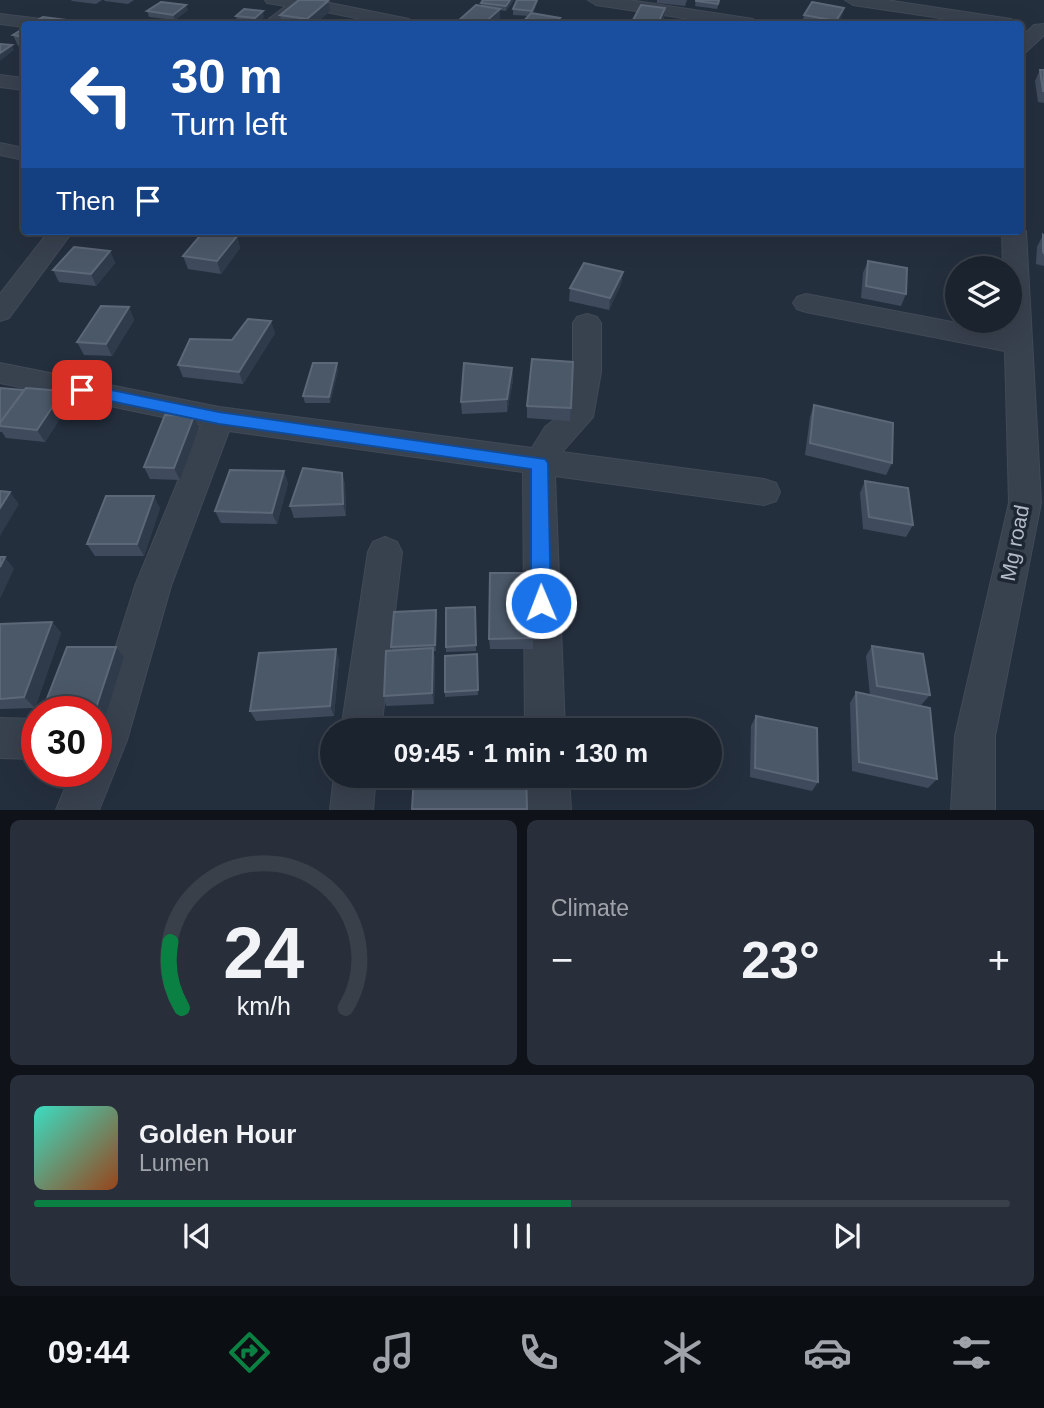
<!DOCTYPE html>
<html lang="en">
<head>
<meta charset="utf-8">
<style>
	body { margin:0; font-family:Helvetica,sans-serif; background:#282f3a; color:#f1f3f6; height:100vh; display:flex; flex-direction:column; font-size:26px; white-space:nowrap }
	* { box-sizing:border-box; margin:0 }
	p { font-size:23px; color:#a0a4aa }
	.icon { flex:none; width:38px; height:38px; fill:none; stroke:currentColor; stroke-width:2; stroke-linecap:round; stroke-linejoin:round }
	.map { position:relative; height:810px; overflow:hidden }
	.panel { display:flex; flex-direction:column; gap:10px; padding:10px; background:#0f1319; flex:1 }
	.panel>* { flex:none }
	.banner { position:absolute; left:21px; top:21px; width:1003px; height:214px; border-radius:7px; box-shadow:0 7px 28px #0002,0 0 0 2px #39404a; background:#1a4fa0; color:#fff; overflow:hidden }
	.tools { position:absolute; left:945px; top:256px; display:grid; gap:14px }
	.tools a { display:grid; place-items:center; width:77px; height:77px; border-radius:50%; background:#1b232e; box-shadow:0 7px 28px #0002,0 0 0 2px #39404a; font-size:35px }
	.speed { position:absolute; left:21px; top:696px; display:flex; gap:14px; font-size:35px; font-weight:700; text-align:center }
	.speed>* { display:grid; place-content:center; width:91px; height:91px; border-radius:50%; background:#1b232e; box-shadow:0 7px 28px #0002,0 0 0 2px #39404a; line-height:1 }
	.speed .limit { border:10px solid #d22; background:#fff; color:#111 }
	.pin { position:absolute; display:grid; place-items:center; width:60px; height:60px; color:#fff; margin:-30px; border-radius:14px; box-shadow:0 4px 10px #0006 }
	.me { position:absolute; width:77px; margin:-38px; rotate:359deg; stroke-linejoin:round; filter:drop-shadow(0 0 5px #0008) }
	.turn { display:flex; align-items:center; gap:24px; height:147px; padding:0 35px; font-size:32px }
	.turn .icon { width:91px; height:91px; stroke-width:2.5 }
	.turn b { display:block; font-size:49px; line-height:60px }
	.then { display:flex; align-items:center; height:66px; padding:0 35px; background:#0003; gap:14px; font-size:26px }
	.big { font-size:52px; font-weight:700; line-height:1.1 }
	.panel .card { flex:1; display:flex; flex-direction:column; justify-content:center; gap:10px; min-width:0; padding:0 24px; border-radius:10px; background:#282f3a }
	.panel .dial { align-items:center; gap:0 }
	.dial svg { height:182px; overflow:visible; fill:none; stroke:#39404a; stroke-width:7; stroke-linecap:round; text-anchor:middle }
	.dial text { fill:#f1f3f6; stroke:none }
	.song { display:flex; align-items:center; gap:21px }
	.cover { width:84px; height:84px; border-radius:10px; background:linear-gradient(135deg,hsl(170 70% 55%),hsl(20 70% 35%)) }
	.played { height:7px; border-radius:4px; background:linear-gradient(90deg,#0b8043 55%,#39404a 55%) }
	.keys { display:flex; justify-content:space-around; direction:ltr }
	.heat { display:flex; justify-content:space-between; align-items:center; font-size:38px; direction:ltr }
	.panel .tiles { flex:1; display:grid; gap:10px; grid-template-columns:1fr 1fr }
	.card:last-child { grid-column:span 2 }
	.trip { position:absolute; left:320px; top:718px; width:402px; height:70px; border-radius:35px; background:#1b232e; box-shadow:0 7px 28px #0002,0 0 0 2px #39404a; font-weight:700; line-height:70px; text-align:center }
	.tabs { display:flex; height:112px; justify-content:space-around; align-items:center; background:#0b0e12; color:#a0a4aa }
	.tabs .icon { width:49px; height:49px }
	.tabs .on { color:#0b8043 }
	.tabs b { font-size:32px; color:#f1f3f6 }
	.map>svg:first-child { display:block }
	.lines { fill:none; stroke-linecap:round; stroke-linejoin:round }
	.minor-casing { stroke:#414a57; stroke-width:2 }
	.minor { fill:#38414e; fill-rule:evenodd }
	.wall { fill:#3f4b5c }
	.shaded-wall { fill:#2f3b4b }
	.building { fill:#4b5868; stroke:#5c6777; stroke-width:2 }
	.route { fill:#1a73e8; stroke:#114b97; stroke-width:2 }
	.labels { text-anchor:middle; stroke-width:7; stroke-linejoin:round; paint-order:stroke }
	.street-label { font-size:21px; fill:#b4bcc9; stroke:#1d2633 }
</style>
</head>
<body>
<div class="map">
<svg width="1044" height="810" viewBox="0 0 1044 810">
	<rect width="100%" height="100%" fill="#242f3e"/>
	<g class="lines">
		<defs>
			<g id="minor">
				<polygon points="265,0 315,0 409,19 418,24 386,24 306,8 281,24 262,24 286,6 267,3"/>
				<polygon points="588,0 629,0 753,19 762,24 723,24 596,5"/>
				<polygon points="845,0 886,0 1011,19 1020,24 981,24 853,5"/>
				<polygon points="0,14 41,19 50,24 24,24 24,27 0,24"/>
				<polygon points="1044,24 1044,35 1026,52 1020,53 1020,38 1034,25"/>
				<polygon points="0,75 24,78 24,90 0,87"/>
				<polygon points="0,143 24,148 24,160 0,155"/>
				<polygon points="1020,225 1026,231 1041,503 995,736 995,810 951,810 955,736 1009,503 1005,351 806,312 797,309 793,303 797,297 806,294 1004,332 1004,320 1010,320 1010,268 1003,268 1002,231 1020,231"/>
				<polygon points="49,231 73,231 9,318 0,321 0,294"/>
				<polygon points="587,314 597,317 601,323 601,372 593,417 562,452 764,479 776,483 780,492 776,501 764,505 555,476 565,730 525,730 523,472 229,431 171,586 127,740 99,810 56,810 72,772 96,772 95,712 135,586 201,425 0,383 0,363 219,407 532,448 545,427 564,412 573,372 573,323 577,317"/>
				<polygon points="385,537 397,542 402,552 381,730 341,730 368,552 373,542"/>
				<polygon points="0,718 37,719 37,759 0,758"/>
				<polygon points="334,775 376,775 373,810 330,810"/>
				<polygon points="527,775 569,775 571,810 528,810"/>
			</g>
		</defs>
		<!-- minor casing -->
		<use href="#minor" class="minor-casing"/>
		<!-- minor -->
		<use href="#minor" class="minor"/>
	</g>
	<!-- wall -->
	<g class="wall">
		<polygon points="71,0 102,0 96,4 72,1"/>
		<polygon points="104,0 134,0 128,4 105,1"/>
		<polygon points="483,0 514,0 506,11 500,10 500,19 494,24 459,24 458,21 481,5 481,3"/>
		<polygon points="657,0 687,0 685,6 657,3"/>
		<polygon points="696,0 720,0 717,9 695,6"/>
		<polygon points="538,1 533,13 529,16 513,15 513,9"/>
		<polygon points="665,8 664,18 661,24 633,24 633,20"/>
		<polygon points="844,8 841,18 837,24 802,24 804,15"/>
		<polygon points="188,10 175,20 149,17 147,11"/>
		<polygon points="330,11 315,24 282,24 280,15"/>
		<polygon points="236,16 264,17 257,23 237,21"/>
		<polygon points="24,28 24,47 18,46 13,35"/>
		<polygon points="1040,70 1044,70 1044,103 1038,102 1035,81"/>
		<polygon points="1043,235 1044,236 1044,266 1036,264 1037,247"/>
		<polygon points="237,236 240,248 221,274 188,269 183,256"/>
		<polygon points="110,251 115,263 96,286 59,282 53,270"/>
		<polygon points="868,261 906,294 901,306 861,298 863,273"/>
		<polygon points="623,272 621,284 609,310 569,301 570,288"/>
		<polygon points="129,307 134,320 112,356 84,355 77,342"/>
		<polygon points="275,333 243,384 183,377 178,365 232,340"/>
		<polygon points="573,362 570,421 527,418 527,406"/>
		<polygon points="512,368 513,380 507,412 462,414 461,402"/>
		<polygon points="338,370 330,403 305,403 303,396"/>
		<polygon points="0,388 70,403 45,442 6,438 2,432 0,432"/>
		<polygon points="814,405 892,463 886,475 805,455 810,417"/>
		<polygon points="194,416 199,428 180,480 150,479 144,467"/>
		<polygon points="342,473 345,485 346,516 294,518 290,506"/>
		<polygon points="865,481 913,525 906,537 863,529 860,493"/>
		<polygon points="288,483 277,524 221,523 215,511"/>
		<polygon points="160,508 144,556 95,556 87,544"/>
		<polygon points="475,607 476,651 446,652 446,647"/>
		<polygon points="437,615 436,651 433,651 435,659 434,704 386,706 384,696 392,650 391,647"/>
		<polygon points="52,622 61,633 35,708 0,709 0,624"/>
		<polygon points="533,638 533,649 490,649 489,639"/>
		<polygon points="872,646 930,695 921,705 903,702 937,779 928,788 852,771 850,703 856,692 870,695 866,656"/>
		<polygon points="116,647 124,657 105,718 96,718 96,712 47,712 43,709"/>
		<polygon points="477,654 478,695 445,697 445,692"/>
		<polygon points="339,659 334,716 256,721 250,711"/>
		<polygon points="756,716 818,782 812,791 750,777 751,726"/>
	</g>
	<!-- shaded-wall -->
	<g class="shaded-wall">
		<polygon points="510,0 514,0 506,11 506,6"/>
		<polygon points="537,0 538,0 538,1 532,16 532,11"/>
		<polygon points="328,1 330,11 315,24 308,24 307,19"/>
		<polygon points="186,5 188,10 175,20 173,15"/>
		<polygon points="665,8 664,18 661,24 658,24"/>
		<polygon points="844,8 841,18 837,24 835,24"/>
		<polygon points="500,9 500,19 494,24 483,24"/>
		<polygon points="263,11 264,17 257,23 255,18"/>
		<polygon points="12,45 14,50 0,61 0,53"/>
		<polygon points="237,236 240,248 221,274 217,261"/>
		<polygon points="110,251 115,263 96,286 91,274"/>
		<polygon points="623,272 621,284 609,310 610,298"/>
		<polygon points="129,307 134,320 112,356 106,344"/>
		<polygon points="271,321 275,333 243,384 239,372"/>
		<polygon points="337,363 338,370 330,403 329,397"/>
		<polygon points="512,368 513,380 507,412 507,399"/>
		<polygon points="63,391 70,403 45,442 37,430"/>
		<polygon points="194,416 199,428 180,480 174,468"/>
		<polygon points="284,471 288,483 277,524 272,513"/>
		<polygon points="342,473 345,485 346,516 343,504"/>
		<polygon points="10,492 19,504 0,536 0,508"/>
		<polygon points="154,496 160,508 144,556 137,544"/>
		<polygon points="5,557 14,569 0,599 0,567"/>
		<polygon points="436,610 437,615 436,651 435,645"/>
		<polygon points="52,622 61,633 35,708 24,697"/>
		<polygon points="116,647 124,657 105,718 96,708"/>
		<polygon points="433,648 435,659 434,704 432,693"/>
		<polygon points="336,649 339,659 334,716 330,706"/>
	</g>
	<!-- building -->
	<g class="building">
		<polygon points="299,0 323,0 328,1 307,19 280,15"/>
		<polygon points="483,0 510,0 506,6 481,3"/>
		<polygon points="517,0 537,0 532,11 513,9"/>
		<polygon points="696,0 719,0 718,4 696,1"/>
		<polygon points="161,2 186,5 173,15 147,11"/>
		<polygon points="812,2 844,8 836,21 804,15"/>
		<polygon points="476,5 500,9 483,24 458,21"/>
		<polygon points="641,5 665,8 658,23 633,20"/>
		<polygon points="244,9 263,11 255,18 236,16"/>
		<polygon points="531,13 560,18 554,24 521,24"/>
		<polygon points="43,17 75,21 69,24 30,24"/>
		<polygon points="24,28 24,37 13,35"/>
		<polygon points="0,44 12,45 0,53"/>
		<polygon points="1040,70 1044,70 1044,91 1043,91"/>
		<polygon points="204,231 237,236 217,261 183,256"/>
		<polygon points="1043,235 1044,236 1044,253 1043,252"/>
		<polygon points="74,247 110,251 91,274 53,270"/>
		<polygon points="868,261 907,268 906,294 866,286"/>
		<polygon points="584,263 623,272 610,298 570,288"/>
		<polygon points="101,306 129,307 106,344 77,342"/>
		<polygon points="248,319 271,321 239,372 178,365 190,339 232,340"/>
		<polygon points="532,359 573,362 571,408 527,406"/>
		<polygon points="313,363 337,363 329,397 303,396"/>
		<polygon points="464,363 512,368 507,399 461,402"/>
		<polygon points="0,388 24,390 0,423"/>
		<polygon points="26,388 63,391 37,430 0,426 0,423"/>
		<polygon points="814,405 893,423 892,463 810,443"/>
		<polygon points="165,415 194,416 174,468 144,467"/>
		<polygon points="303,468 342,473 343,504 290,506"/>
		<polygon points="230,470 284,471 272,513 215,511"/>
		<polygon points="865,481 908,488 913,525 869,517"/>
		<polygon points="0,491 10,492 0,508"/>
		<polygon points="106,496 154,496 137,544 87,544"/>
		<polygon points="0,557 5,557 0,567"/>
		<polygon points="490,573 532,573 533,638 489,639"/>
		<polygon points="475,607 476,645 446,647 446,608"/>
		<polygon points="436,610 435,645 391,647 394,612"/>
		<polygon points="52,622 24,697 0,699 0,624"/>
		<polygon points="872,646 923,654 930,695 877,686"/>
		<polygon points="67,647 116,647 96,708 43,709"/>
		<polygon points="433,648 432,693 384,696 386,651"/>
		<polygon points="336,649 330,706 250,711 259,653"/>
		<polygon points="477,654 478,690 445,692 445,656"/>
		<polygon points="856,692 930,708 937,779 859,762"/>
		<polygon points="756,716 817,728 818,782 755,768"/>
		<polygon points="414,775 526,775 527,809 412,809"/>
	</g>
	<!-- route -->
	<polygon class="route" points="82,384 219,412 545,459 548,463 551,603 548,609 541,612 534,609 531,603 531,469 219,424 77,394 74,390"/>
	<g class="labels">
		<!-- street labels -->
		<g class="street-label">
			<text transform="translate(1015 543) rotate(-79)" y="7">Mg road</text>
		</g>
	</g>
</svg>
<div class="tools">
<a><svg class="icon" aria-label="layers" viewBox="0 0 24 24"><path d="M12 4l9 5-9 5-9-5zM3 14l9 5 9-5"/></svg></a>
</div>
<div class="speed"><div class="limit">30</div></div>
<div class="pin" style="left:82px;top:390px;background:#d93025"><svg class="icon" aria-label="arrive" viewBox="0 0 24 24"><path d="M6 21V4h12l-3 4 3 4H6"/></svg></div>
<svg class="me" style="left:541px;top:603px" viewBox="-20 -20 40 40"><circle r="17" fill="#1a73e8" stroke="#fff" stroke-width="3"/><path d="M0-11L8 9 0 5-8 9z" fill="#fff"/></svg>
<div class="trip">09:45 · 1 min · 130 m</div>
<div class="banner">
<div class="turn"><svg class="icon" aria-label="left" viewBox="0 0 24 24"><path d="M17 20v-9H6M10 6l-5 5 5 5"/></svg><div><b>30 m</b>Turn left</div></div>
<div class="then">Then<svg class="icon" aria-label="arrive" viewBox="0 0 24 24"><path d="M6 21V4h12l-3 4 3 4H6"/></svg></div>
</div>
</div>
<section class="panel">
<div class="tiles">
<div class="card dial"><svg viewBox="0 0 100 80">
<path d="M14 69A42 42 0 1 1 86 69"/>
<path d="M14 69A42 42 0 0 1 9 40" stroke="#0b8043"/>
<text x="50" y="56" font-size="32" font-weight="700">24</text>
<text x="50" y="72" font-size="11">km/h</text>
</svg></div>
<div class="card"><p>Climate</p>
<div class="heat"><a>−</a><b class="big">23°</b><a>+</a></div>
</div>
<div class="card">
<div class="song"><i class="cover"></i><div><b>Golden Hour</b><p>Lumen</p></div></div>
<div class="played"></div>
<div class="keys"><svg class="icon" aria-label="previous" viewBox="0 0 24 24"><path d="M18 5L8 12l10 7zM5 5v14"/></svg><svg class="icon" aria-label="pause" viewBox="0 0 24 24"><path d="M8 5v14M16 5v14"/></svg><svg class="icon" aria-label="next" viewBox="0 0 24 24"><path d="M6 5l10 7-10 7zM19 5v14"/></svg></div>
</div>
</div>
</section>
<nav class="tabs">
<b>09:44</b>
<svg class="icon on" aria-label="directions" viewBox="0 0 24 24"><path d="M12 3l9 9-9 9-9-9zM9 14v-3h6M13 9l2 2-2 2"/></svg>
<svg class="icon" aria-label="music" viewBox="0 0 24 24"><path d="M9 18V5l10-2v13"/><circle cx="6" cy="18" r="3"/><circle cx="16" cy="16" r="3"/></svg>
<svg class="icon" aria-label="phone" viewBox="0 0 24 24"><path d="M5 4h4l2 5-3 2q2 4 5 5l2-3 5 2v4C11 20 4 13 5 4z"/></svg>
<svg class="icon" aria-label="climate" viewBox="0 0 24 24"><path d="M12 3v18M4 7l16 10M4 17L20 7"/></svg>
<svg class="icon" aria-label="car" viewBox="0 0 24 24"><path d="M5 17H2v-5l4-1 3-4h7l3 4 3 1v5h-3M9 17h6M6 11h13"/><circle cx="7" cy="17" r="2"/><circle cx="17" cy="17" r="2"/></svg>
<svg class="icon" aria-label="filters" viewBox="0 0 24 24"><path d="M4 7h16M4 17h16"/><circle cx="9" cy="7" r="2"/><circle cx="15" cy="17" r="2"/></svg>
</nav>
</body>
</html>
